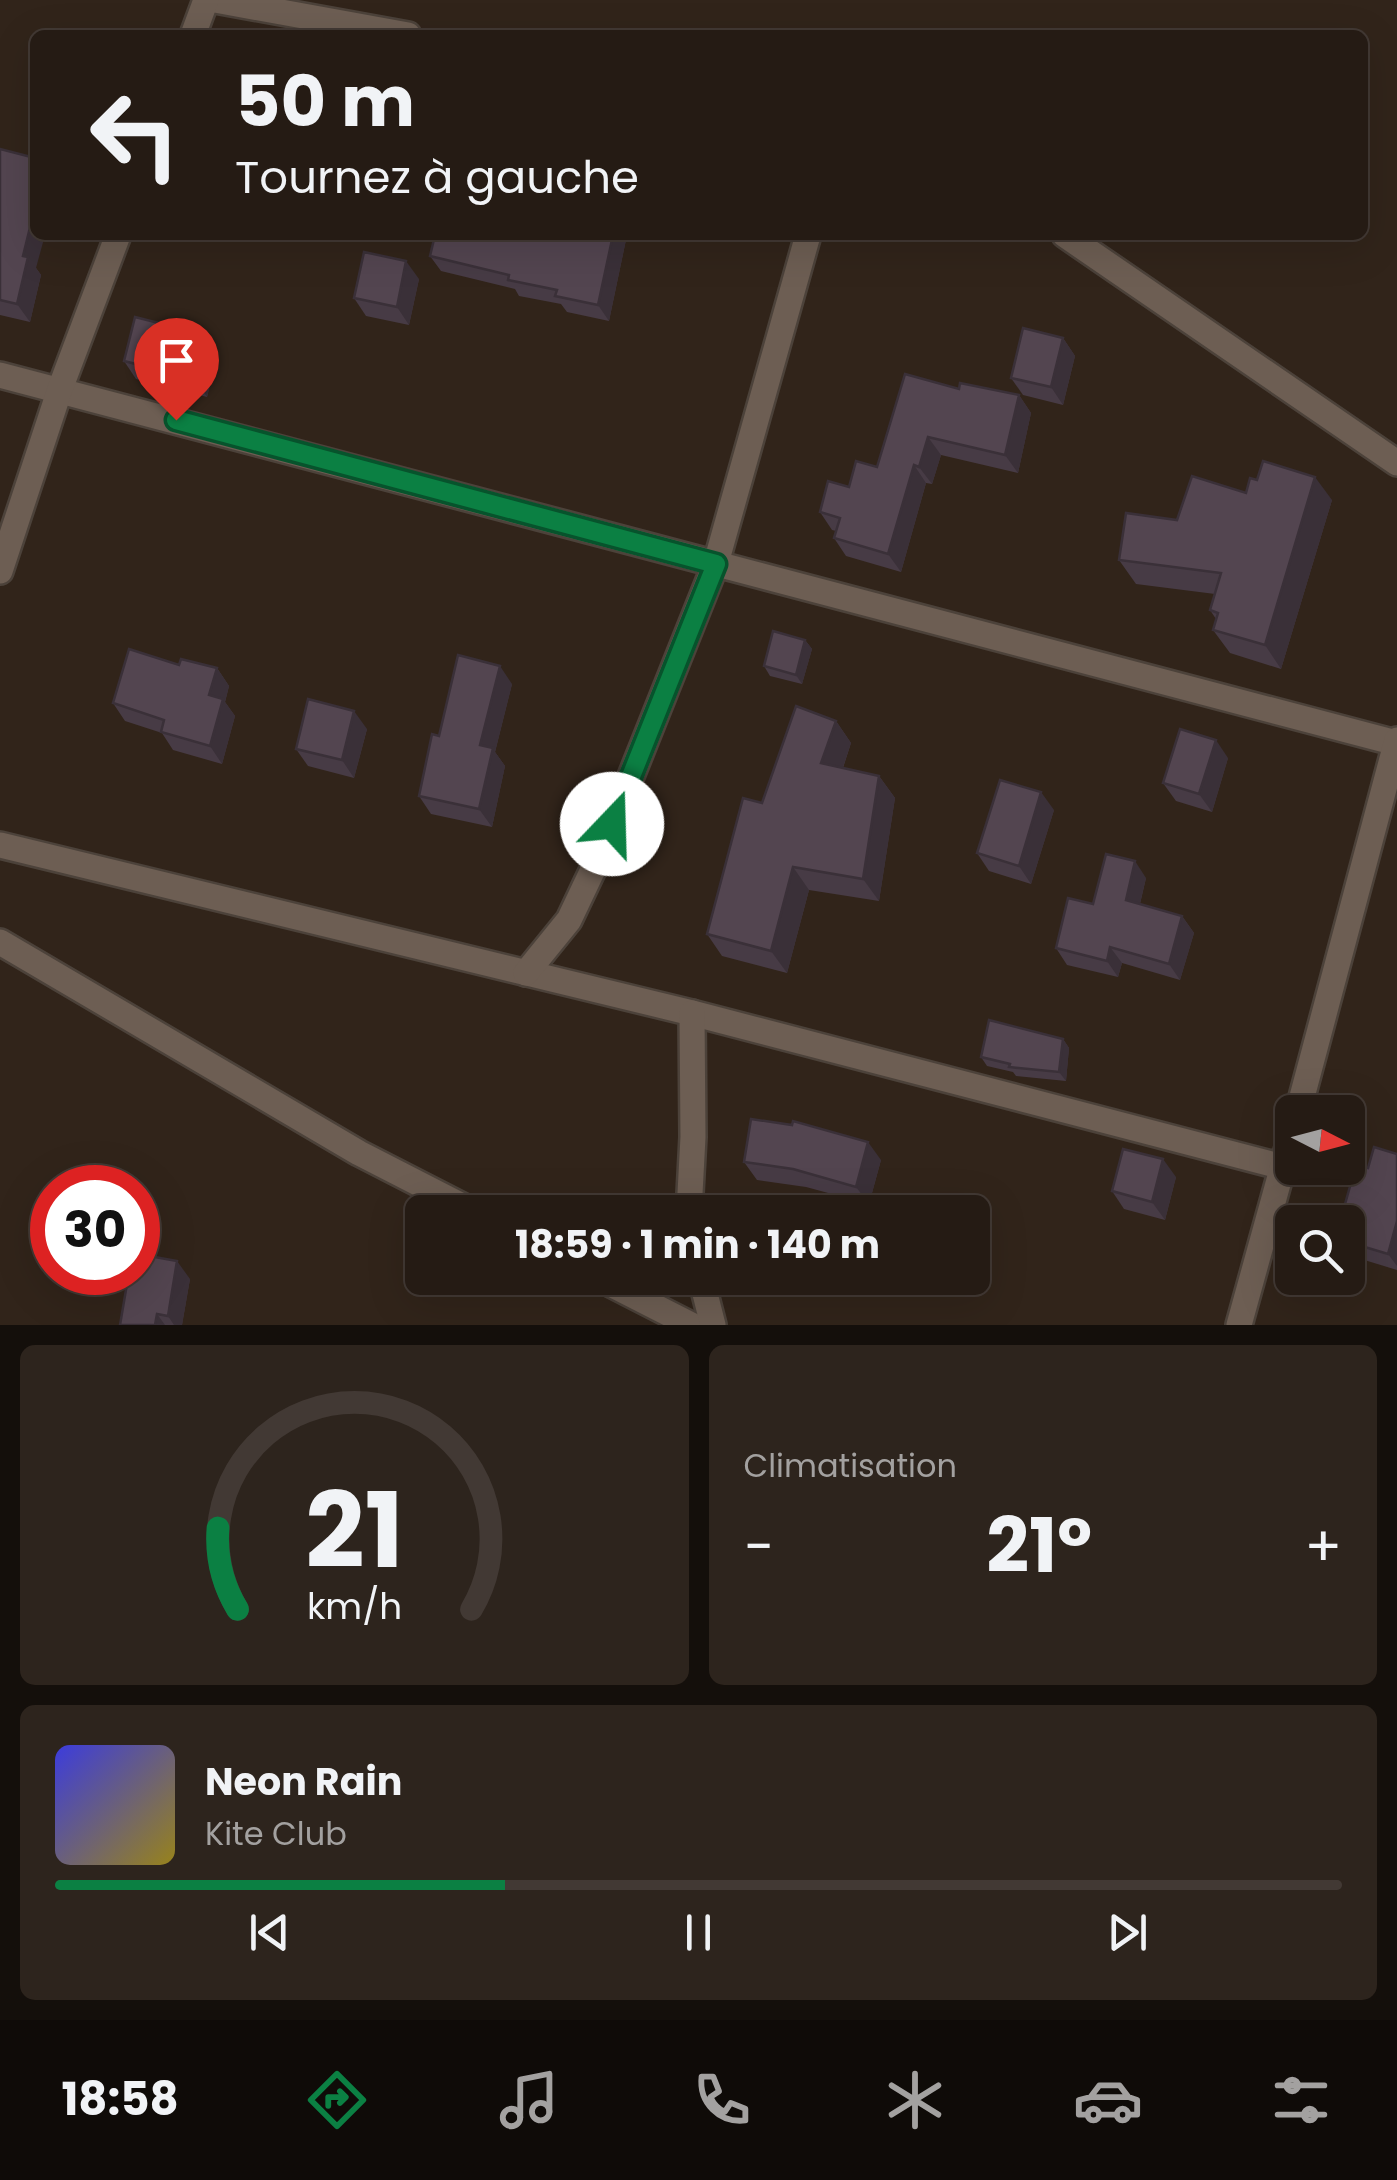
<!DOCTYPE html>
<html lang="fr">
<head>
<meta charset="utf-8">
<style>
	body { margin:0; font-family:Poppins,sans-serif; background:#2d241d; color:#f1f3f6; height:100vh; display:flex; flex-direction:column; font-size:38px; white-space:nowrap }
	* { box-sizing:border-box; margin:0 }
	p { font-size:32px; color:#a3a1a0 }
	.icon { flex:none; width:55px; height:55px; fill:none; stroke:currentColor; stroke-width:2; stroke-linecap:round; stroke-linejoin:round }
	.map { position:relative; height:1325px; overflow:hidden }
	.side { display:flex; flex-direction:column; gap:20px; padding:20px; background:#140f0b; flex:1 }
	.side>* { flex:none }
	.hud { position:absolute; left:30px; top:30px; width:1338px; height:210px; border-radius:15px; box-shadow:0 10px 40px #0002,0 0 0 2px #423934; background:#251b14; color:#f1f3f6; overflow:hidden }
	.needle { width:65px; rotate:96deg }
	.controls { position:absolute; left:1275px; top:1095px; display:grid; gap:20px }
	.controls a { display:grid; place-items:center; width:90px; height:90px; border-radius:15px; background:#251b14; box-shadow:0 10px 40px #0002,0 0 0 2px #423934; font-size:50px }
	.speed { position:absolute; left:30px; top:1165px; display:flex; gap:20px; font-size:50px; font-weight:700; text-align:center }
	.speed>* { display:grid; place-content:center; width:130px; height:130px; border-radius:50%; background:#251b14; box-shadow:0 10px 40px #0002,0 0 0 2px #423934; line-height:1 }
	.speed .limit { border:15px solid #d22; background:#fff; color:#111 }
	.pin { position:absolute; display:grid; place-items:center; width:85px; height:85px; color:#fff; margin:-102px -42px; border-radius:50% 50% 50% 0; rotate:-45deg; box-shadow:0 0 10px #0007 }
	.pin .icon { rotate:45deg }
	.me { position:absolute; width:110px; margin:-55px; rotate:21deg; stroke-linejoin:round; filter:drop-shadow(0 0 8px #0008) }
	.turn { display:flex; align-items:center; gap:35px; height:210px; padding:0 40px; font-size:45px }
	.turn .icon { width:130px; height:130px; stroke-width:2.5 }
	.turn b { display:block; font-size:70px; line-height:85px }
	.big { font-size:75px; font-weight:700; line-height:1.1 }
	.side .widget { flex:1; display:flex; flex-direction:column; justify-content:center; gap:15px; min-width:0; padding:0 35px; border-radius:15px; background:#2d241d }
	.side .dial { align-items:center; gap:0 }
	.dial svg { height:260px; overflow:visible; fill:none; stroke:#423934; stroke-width:7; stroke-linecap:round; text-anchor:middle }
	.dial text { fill:#f1f3f6; stroke:none }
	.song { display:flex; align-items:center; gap:30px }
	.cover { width:120px; height:120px; border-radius:15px; background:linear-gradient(135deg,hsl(240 70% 55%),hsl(50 70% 35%)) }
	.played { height:10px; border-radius:5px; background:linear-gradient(90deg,#0b8043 35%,#423934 35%) }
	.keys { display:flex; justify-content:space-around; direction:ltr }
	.heat { display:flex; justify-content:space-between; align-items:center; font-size:55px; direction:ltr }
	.side .tiles { flex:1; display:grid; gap:20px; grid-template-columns:1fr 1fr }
	.widget:last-child { grid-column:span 2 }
	.trip { position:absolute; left:405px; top:1195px; width:585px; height:100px; border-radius:15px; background:#251b14; box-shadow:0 10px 40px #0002,0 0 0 2px #423934; font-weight:700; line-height:100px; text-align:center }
	.menu { display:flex; height:160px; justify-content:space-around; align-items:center; background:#0f0b08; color:#a3a1a0 }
	.menu .icon { width:70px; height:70px }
	.menu .on { color:#0b8043 }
	.menu b { font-size:45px; color:#f1f3f6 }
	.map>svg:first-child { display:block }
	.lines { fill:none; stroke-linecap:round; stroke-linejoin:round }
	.minor-casing { stroke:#4c423a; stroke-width:30 }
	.minor { stroke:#6d5e53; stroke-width:25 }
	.wall { fill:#473b45 }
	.shaded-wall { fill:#3a3038 }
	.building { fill:#534550; stroke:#3a3038; stroke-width:2.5 }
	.route-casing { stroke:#07532c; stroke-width:25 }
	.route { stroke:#0b8043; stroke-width:18 }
</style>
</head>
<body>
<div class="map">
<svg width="1397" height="1325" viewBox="0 0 1397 1325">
	<rect width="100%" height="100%" fill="#31241a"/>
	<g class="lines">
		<defs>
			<g id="minor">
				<polyline points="215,0 408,35"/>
				<polyline points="193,35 206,0"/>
				<polyline points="1065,235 1397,463"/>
				<polyline points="0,375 1396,743"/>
				<polyline points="0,571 60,389 118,235"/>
				<polyline points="0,845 692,1013 1283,1167"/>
				<polyline points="0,942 359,1153 474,1212"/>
				<polyline points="526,973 569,920 598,859 716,563 808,235"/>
				<polyline points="1298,1112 1397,740"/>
				<polyline points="689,1212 693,1137 692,1013"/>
				<polyline points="599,1278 691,1325"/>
				<polyline points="701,1278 713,1325"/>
				<polyline points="1239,1325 1292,1133"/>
			</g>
		</defs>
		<!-- minor casing -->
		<use href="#minor" class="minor-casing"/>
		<!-- minor -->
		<use href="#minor" class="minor"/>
	</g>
	<!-- wall -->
	<g class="wall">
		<polygon points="0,149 36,268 41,275 30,322 0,315"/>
		<polygon points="344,235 378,235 377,241"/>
		<polygon points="627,235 609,321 567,312 561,304 519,296 515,289 441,271 430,256"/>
		<polygon points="419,279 409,325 366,316 354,298"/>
		<polygon points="1063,338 1075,356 1063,405 1023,395 1011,378"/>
		<polygon points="218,352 207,397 136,379 124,361"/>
		<polygon points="959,389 1019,395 1031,413 1018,473 941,455 932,484 926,483 901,572 846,556 834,538 836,531 832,530 820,512 849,487 877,467"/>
		<polygon points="1246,493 1332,500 1281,669 1230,653 1213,630 1216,619 1210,610 1215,594 1136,584 1119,560 1177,520"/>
		<polygon points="805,640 812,649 802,684 770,676 764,666"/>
		<polygon points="179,665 217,668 229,686 225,702 235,716 222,764 173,750 162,733 125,721 113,703"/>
		<polygon points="512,684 495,752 505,766 492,827 431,814 419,796 439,736"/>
		<polygon points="836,721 851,743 843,768 879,776 895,798 879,901 809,890 787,973 722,956 707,934 762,803"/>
		<polygon points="367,729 354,778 308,766 296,749"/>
		<polygon points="1228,758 1212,812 1176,801 1163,783"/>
		<polygon points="1054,810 1031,884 989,871 977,853"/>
		<polygon points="1146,878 1140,904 1182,916 1194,933 1180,980 1122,963 1118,977 1067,965 1056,948 1093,904"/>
		<polygon points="1063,1039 1069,1048 1066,1081 1016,1076 1013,1072 987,1066 981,1057"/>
		<polygon points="1397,1154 1397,1270 1348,1255 1348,1242 1368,1168"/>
		<polygon points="881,1160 869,1204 806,1187 757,1180 744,1162"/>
		<polygon points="1176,1177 1165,1220 1124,1209 1112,1191"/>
		<polygon points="784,1278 827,1278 824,1292 789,1284"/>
		<polygon points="929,1278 958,1278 956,1286"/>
		<polygon points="190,1279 182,1325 120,1325"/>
	</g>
	<!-- shaded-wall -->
	<g class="shaded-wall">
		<polygon points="35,207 35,235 45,235 36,268 41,275 30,322 17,304 23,256"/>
		<polygon points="613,235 627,235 609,321 598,305"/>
		<polygon points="406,261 419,279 409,325 397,307"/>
		<polygon points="206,335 218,352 207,397 195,379"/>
		<polygon points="1063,338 1075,356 1063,405 1051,387"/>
		<polygon points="1019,395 1031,413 1018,473 1005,455"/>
		<polygon points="928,437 941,455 932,484 919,467"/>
		<polygon points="914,465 926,483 901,572 888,554"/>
		<polygon points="1315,477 1332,500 1281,669 1265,645"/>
		<polygon points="805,640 812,649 802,684 796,675"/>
		<polygon points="500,666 512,684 495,752 505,766 492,827 479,809 480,745"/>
		<polygon points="217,668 229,686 225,702 235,716 222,764 210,746 209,695"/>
		<polygon points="354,711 367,729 354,778 342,760"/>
		<polygon points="836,721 851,743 837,785 821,763"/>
		<polygon points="1216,740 1228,758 1212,812 1199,794"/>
		<polygon points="879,776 895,798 879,901 863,879"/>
		<polygon points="1041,792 1054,810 1031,884 1019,866"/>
		<polygon points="1135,861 1146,878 1137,916 1126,900"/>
		<polygon points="793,867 809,890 787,973 771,951"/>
		<polygon points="1182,916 1194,933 1180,980 1169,964"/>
		<polygon points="1110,947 1122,963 1118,977 1107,961"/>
		<polygon points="1063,1039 1069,1048 1066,1081 1059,1072"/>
		<polygon points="868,1142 881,1160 869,1204 856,1187"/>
		<polygon points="1163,1159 1176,1177 1165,1220 1152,1202"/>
		<polygon points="1397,1221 1397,1266 1388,1254"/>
		<polygon points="177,1261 190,1279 182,1325 174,1325 168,1316"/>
		<polygon points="819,1278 827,1278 824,1292 818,1283"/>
		<polygon points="950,1278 958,1278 956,1286"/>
		<polygon points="157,1314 165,1325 155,1325"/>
	</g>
	<!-- building -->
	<g class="building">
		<polygon points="0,149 35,158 35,207 23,256 28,257 17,304 0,300"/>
		<polygon points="435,235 613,235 598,305 555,296 557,290 508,280 509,275 430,256"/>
		<polygon points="364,252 406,261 397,307 354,298"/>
		<polygon points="135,317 206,335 195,379 124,361"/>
		<polygon points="1023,328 1063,338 1051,387 1011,378"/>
		<polygon points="905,374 959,389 960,383 1019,395 1005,455 928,437 919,467 914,465 888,554 834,538 840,518 820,512 828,481 849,487 856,461 877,467"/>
		<polygon points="1263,461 1315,477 1265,645 1213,630 1218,613 1210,610 1221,573 1119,560 1126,513 1177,520 1192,476 1246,493 1250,478 1257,480"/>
		<polygon points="773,631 805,640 796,675 764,666"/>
		<polygon points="129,649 179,665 181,659 217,668 209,695 223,699 210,746 161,732 164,720 113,703"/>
		<polygon points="458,655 500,666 480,745 493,748 479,809 419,796 432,734 439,736"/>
		<polygon points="308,699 354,711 342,760 296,749"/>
		<polygon points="796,706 836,721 821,763 879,776 863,879 793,867 771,951 707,934 743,798 762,803"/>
		<polygon points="1180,729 1216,740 1199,794 1163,783"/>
		<polygon points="1000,780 1041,792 1019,866 977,853"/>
		<polygon points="1106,854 1135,861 1126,900 1182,916 1169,964 1110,947 1107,961 1056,948 1068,898 1093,904"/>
		<polygon points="989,1020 1063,1039 1059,1072 1009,1067 1010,1064 981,1057"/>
		<polygon points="751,1119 792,1125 793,1121 868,1142 856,1187 793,1169 744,1162"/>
		<polygon points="1374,1147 1397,1154 1397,1221 1388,1254 1348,1242 1348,1222 1340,1222 1356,1165 1368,1168"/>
		<polygon points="1123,1149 1163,1159 1152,1202 1112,1191"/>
		<polygon points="138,1254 177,1261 168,1316 157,1314 155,1325 120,1325 129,1272 138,1272"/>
		<polygon points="793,1278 819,1278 818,1283"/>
	</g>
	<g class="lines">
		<defs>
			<polyline id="route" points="176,420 716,564 612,824"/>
		</defs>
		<!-- route casing -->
		<use href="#route" class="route-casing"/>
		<!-- route -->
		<use href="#route" class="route"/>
	</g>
</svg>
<div class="controls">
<a><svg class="needle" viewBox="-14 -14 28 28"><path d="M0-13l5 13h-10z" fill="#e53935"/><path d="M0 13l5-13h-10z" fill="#a3a1a0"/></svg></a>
<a><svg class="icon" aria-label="search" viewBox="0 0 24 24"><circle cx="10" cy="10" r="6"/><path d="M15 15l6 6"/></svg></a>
</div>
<div class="speed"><div class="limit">30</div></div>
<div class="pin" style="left:176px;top:420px;background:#d93025"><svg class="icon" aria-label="arrive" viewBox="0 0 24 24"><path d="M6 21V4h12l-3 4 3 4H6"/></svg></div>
<svg class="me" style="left:612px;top:824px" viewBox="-20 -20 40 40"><circle r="19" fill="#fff"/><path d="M0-13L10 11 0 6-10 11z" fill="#0b8043"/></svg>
<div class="trip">18:59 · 1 min · 140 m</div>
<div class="hud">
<div class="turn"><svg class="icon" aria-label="left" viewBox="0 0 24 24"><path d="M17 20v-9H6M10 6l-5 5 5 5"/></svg><div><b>50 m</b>Tournez à gauche</div></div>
</div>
</div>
<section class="side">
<div class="tiles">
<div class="widget dial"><svg viewBox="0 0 100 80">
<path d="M14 69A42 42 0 1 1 86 69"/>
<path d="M14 69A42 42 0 0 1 8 44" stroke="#0b8043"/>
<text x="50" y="56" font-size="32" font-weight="700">21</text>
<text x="50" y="72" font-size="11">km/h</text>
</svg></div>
<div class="widget"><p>Climatisation</p>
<div class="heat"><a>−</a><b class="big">21°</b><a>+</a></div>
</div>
<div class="widget">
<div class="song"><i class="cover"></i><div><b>Neon Rain</b><p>Kite Club</p></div></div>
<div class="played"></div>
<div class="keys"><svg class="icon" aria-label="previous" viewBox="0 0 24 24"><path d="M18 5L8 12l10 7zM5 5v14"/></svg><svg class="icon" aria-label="pause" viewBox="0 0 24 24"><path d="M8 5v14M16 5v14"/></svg><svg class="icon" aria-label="next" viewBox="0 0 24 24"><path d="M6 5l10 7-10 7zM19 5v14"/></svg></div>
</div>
</div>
</section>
<nav class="menu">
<b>18:58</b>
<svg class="icon on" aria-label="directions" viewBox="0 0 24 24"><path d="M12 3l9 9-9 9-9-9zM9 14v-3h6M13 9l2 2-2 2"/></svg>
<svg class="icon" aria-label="music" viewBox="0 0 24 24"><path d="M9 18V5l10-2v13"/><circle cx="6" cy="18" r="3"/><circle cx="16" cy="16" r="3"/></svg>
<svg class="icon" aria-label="phone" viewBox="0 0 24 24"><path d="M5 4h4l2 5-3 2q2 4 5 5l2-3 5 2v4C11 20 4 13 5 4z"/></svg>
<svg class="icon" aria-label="climate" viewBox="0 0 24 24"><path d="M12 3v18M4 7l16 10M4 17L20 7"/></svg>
<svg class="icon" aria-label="car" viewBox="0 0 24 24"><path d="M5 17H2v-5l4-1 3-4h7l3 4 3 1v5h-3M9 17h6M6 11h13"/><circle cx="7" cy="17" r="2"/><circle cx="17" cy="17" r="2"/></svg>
<svg class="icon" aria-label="filters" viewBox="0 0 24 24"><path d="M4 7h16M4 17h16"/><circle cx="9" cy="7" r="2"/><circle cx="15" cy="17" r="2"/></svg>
</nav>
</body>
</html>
